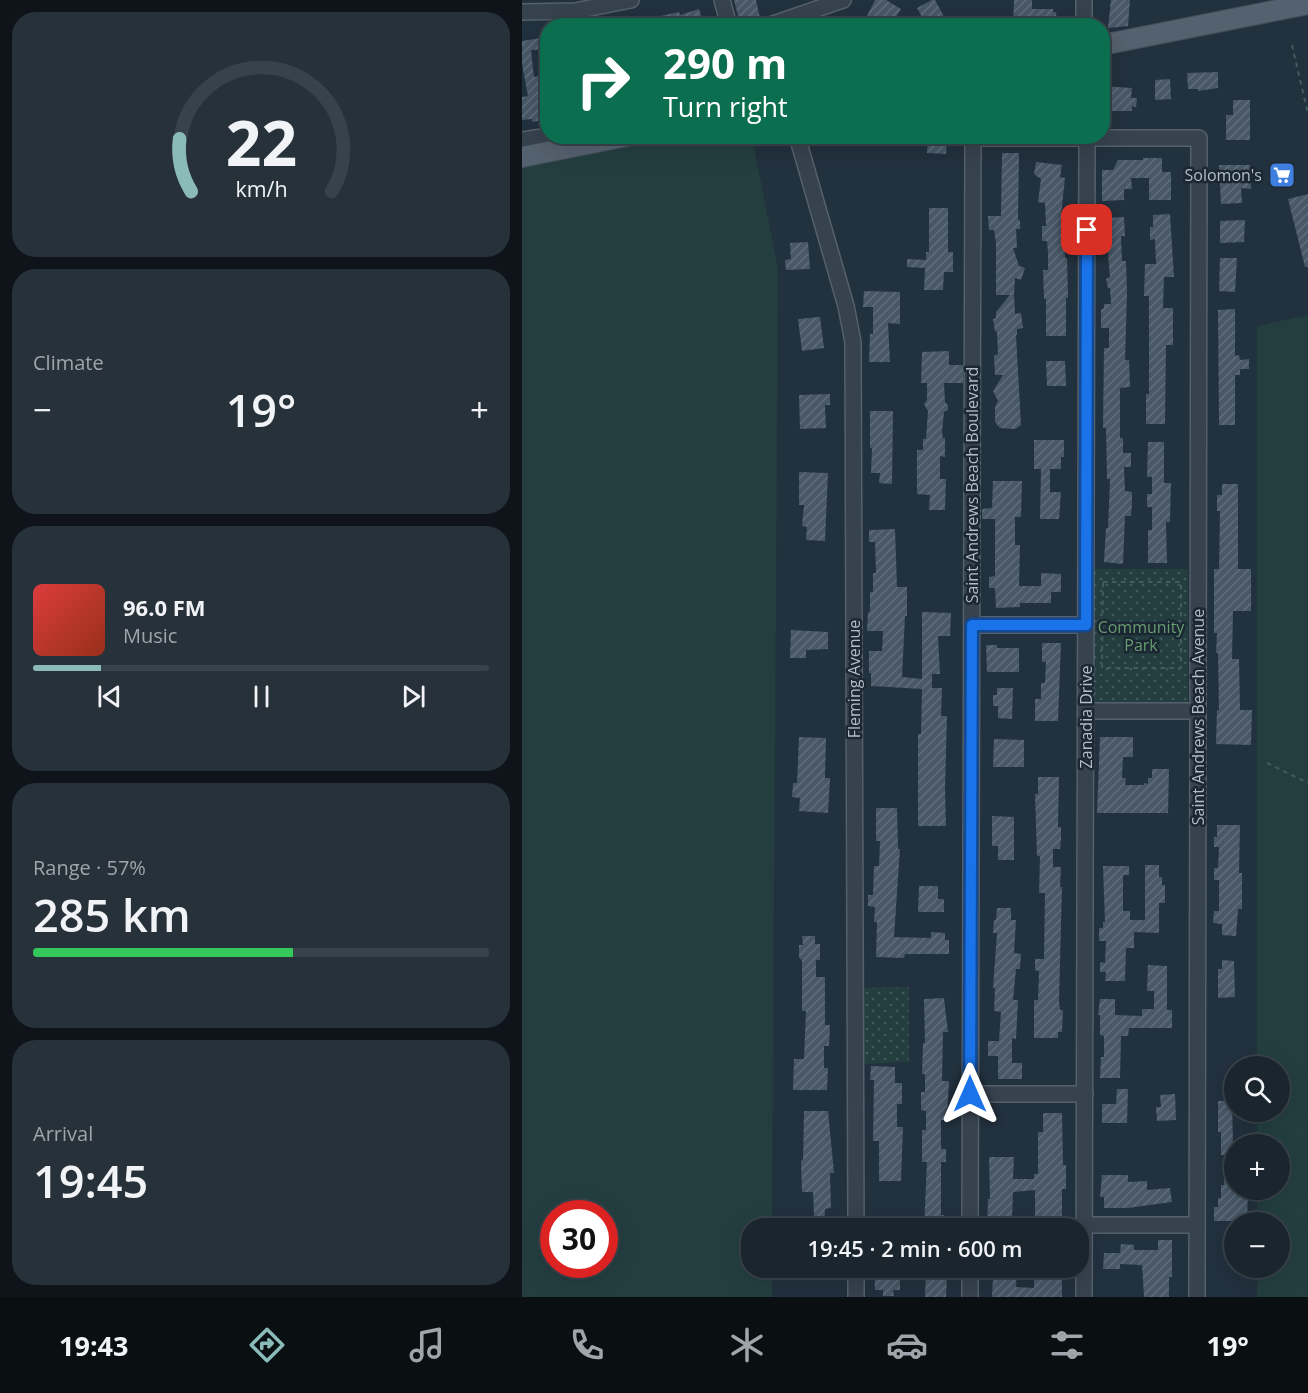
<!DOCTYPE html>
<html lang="en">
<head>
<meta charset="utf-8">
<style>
	body { margin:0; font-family:"Open Sans",sans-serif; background:#27313a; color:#f1f3f6; height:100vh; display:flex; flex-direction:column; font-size:22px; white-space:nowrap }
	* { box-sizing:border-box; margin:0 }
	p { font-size:20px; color:#9fa5aa }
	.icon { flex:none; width:33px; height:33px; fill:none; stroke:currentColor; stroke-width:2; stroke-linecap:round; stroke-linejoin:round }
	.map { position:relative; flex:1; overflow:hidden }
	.side { display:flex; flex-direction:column; gap:12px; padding:12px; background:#0e1419; width:522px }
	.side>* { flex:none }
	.guide { position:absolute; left:18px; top:18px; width:570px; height:126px; border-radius:24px; box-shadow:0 6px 24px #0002,0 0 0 2px #38424a; background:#0b6e4f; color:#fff; overflow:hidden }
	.controls { position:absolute; left:702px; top:1056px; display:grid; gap:12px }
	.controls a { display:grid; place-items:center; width:66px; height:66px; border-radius:50%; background:#1a252e; box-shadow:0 6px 24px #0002,0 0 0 2px #38424a; font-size:30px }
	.speed { position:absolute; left:18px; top:1200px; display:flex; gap:12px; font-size:30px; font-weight:700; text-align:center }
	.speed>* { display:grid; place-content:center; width:78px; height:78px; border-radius:50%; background:#1a252e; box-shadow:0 6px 24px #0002,0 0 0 2px #38424a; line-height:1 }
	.speed .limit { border:9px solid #d22; background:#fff; color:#111 }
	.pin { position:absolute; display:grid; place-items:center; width:51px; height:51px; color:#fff; margin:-26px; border-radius:12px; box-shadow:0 3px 9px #0006 }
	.me { position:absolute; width:66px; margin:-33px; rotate:0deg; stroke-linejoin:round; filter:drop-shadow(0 0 4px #0008) }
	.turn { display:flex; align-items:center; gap:21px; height:126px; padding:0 24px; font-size:27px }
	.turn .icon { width:78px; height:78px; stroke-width:2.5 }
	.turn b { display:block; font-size:42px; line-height:51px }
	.big { font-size:45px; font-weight:600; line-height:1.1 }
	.side .card { flex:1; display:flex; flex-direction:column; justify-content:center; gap:9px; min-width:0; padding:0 21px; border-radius:24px; background:#27313a }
	.side .dial { align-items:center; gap:0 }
	.dial svg { height:156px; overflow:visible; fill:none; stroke:#38424a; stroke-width:7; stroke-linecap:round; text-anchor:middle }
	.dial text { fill:#f1f3f6; stroke:none }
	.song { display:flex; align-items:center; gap:18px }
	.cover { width:72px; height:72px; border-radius:9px; background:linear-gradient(135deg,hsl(0 70% 55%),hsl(10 70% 35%)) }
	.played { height:6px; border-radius:3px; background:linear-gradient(90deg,#8bbbb9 15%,#38424a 15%) }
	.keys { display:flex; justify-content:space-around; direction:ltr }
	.heat { display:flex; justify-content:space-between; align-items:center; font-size:33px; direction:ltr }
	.charge { height:9px; border-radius:4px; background:linear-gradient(90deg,#34c759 57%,#38424a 0) }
	.trip { position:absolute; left:219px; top:1218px; width:348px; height:60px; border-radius:24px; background:#1a252e; box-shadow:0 6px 24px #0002,0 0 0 2px #38424a; font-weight:600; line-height:60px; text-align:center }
	.dock { display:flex; height:96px; justify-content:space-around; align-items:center; background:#0a0f12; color:#9fa5aa }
	.dock .icon { width:42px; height:42px }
	.dock .current { color:#8bbbb9 }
	.dock b { font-size:27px; color:#f1f3f6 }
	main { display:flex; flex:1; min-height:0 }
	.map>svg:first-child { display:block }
	.grass { fill:#243e3f; fill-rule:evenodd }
	.park { fill:url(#park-dots) }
	.building { fill:url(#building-hatch) }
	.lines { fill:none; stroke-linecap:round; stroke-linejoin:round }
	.minor-casing { stroke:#54606c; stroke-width:18 }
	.major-casing { stroke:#424e5a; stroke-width:22 }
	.path { stroke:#425b5c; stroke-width:2; stroke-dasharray:4.5 4.5; stroke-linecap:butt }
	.minor { stroke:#36424e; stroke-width:15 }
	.major { stroke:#54616e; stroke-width:20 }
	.route-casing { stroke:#114b97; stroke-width:15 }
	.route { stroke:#1a73e8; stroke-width:10 }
	.labels { text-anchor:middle; stroke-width:5; stroke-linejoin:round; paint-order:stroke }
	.poi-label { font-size:16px; fill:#b2bdc9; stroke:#1b2733; text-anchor:end }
	.street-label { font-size:16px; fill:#b2bdc9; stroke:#1b2733 }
	.park-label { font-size:16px; fill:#679c6e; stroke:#1b2733 }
</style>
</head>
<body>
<main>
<section class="side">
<div class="card dial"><svg viewBox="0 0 100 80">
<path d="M14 69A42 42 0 1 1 86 69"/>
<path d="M14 69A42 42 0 0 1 8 42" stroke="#8bbbb9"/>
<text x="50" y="56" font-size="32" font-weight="700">22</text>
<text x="50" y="72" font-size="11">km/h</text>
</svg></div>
<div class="card"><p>Climate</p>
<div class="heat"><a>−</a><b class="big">19°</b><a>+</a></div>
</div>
<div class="card">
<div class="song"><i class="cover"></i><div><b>96.0 FM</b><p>Music</p></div></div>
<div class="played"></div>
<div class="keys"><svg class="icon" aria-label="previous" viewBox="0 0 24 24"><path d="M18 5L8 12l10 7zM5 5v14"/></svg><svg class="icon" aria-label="pause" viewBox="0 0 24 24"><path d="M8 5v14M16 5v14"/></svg><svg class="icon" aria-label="next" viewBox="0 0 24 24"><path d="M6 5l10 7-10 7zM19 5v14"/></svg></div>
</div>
<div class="card"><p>Range · 57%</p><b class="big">285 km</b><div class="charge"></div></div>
<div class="card"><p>Arrival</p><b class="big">19:45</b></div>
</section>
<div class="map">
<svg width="786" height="1297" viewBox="0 0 786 1297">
	<defs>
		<pattern id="park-dots" width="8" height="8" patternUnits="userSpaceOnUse" patternTransform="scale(1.5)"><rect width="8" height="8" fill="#243e3f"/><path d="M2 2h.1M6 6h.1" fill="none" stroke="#415859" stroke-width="1.8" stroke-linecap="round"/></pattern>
		<pattern id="building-hatch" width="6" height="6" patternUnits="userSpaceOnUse" patternTransform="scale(1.5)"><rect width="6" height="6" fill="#485867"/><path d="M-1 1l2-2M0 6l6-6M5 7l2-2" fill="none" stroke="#606e7b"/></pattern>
	</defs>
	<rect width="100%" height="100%" fill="#22313e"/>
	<!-- grass -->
	<g class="grass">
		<path d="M 142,137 L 230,137 L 256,269 L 250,1228 L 230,1228 L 230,1268 L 250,1268 L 250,1297 L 0,1297 L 0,165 ZM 32,1214 L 82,1214 L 82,1264 L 32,1264 Z"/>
		<polygon points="786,315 786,1297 735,1297 735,1268 758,1268 758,1222 735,1222 735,1190 758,1190 758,1144 735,1144 735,1112 758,1112 758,1066 735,1066 735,326"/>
	</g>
	<!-- park -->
	<g class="park">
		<rect x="572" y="569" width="94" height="134"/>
		<polygon points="387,987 387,1062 339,1064 340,988"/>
	</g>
	<!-- building -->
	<g class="building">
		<polygon points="212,0 234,0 238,18 218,24"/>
		<polygon points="353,0 364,0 379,9 368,26 340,26"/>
		<polygon points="410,0 413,0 427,26 405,26 395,8"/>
		<polygon points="492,0 510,0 510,9 531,9 531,12 534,12 535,26 491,26"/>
		<polygon points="589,0 608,0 606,26 586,28"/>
		<polygon points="177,9 182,26 111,26 111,22 157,12 158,15"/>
		<polygon points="26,37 26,49 9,50 12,77 21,75 26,102 26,119 10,122 10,119 0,120 0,97 6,96 0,64 0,41"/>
		<polygon points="696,72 696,88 676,91 676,89 666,89 665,73"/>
		<polygon points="648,79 649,99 633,100 633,80"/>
		<polygon points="580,86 610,88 609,98 615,98 614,107 610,106 610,111 580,111"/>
		<polygon points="711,100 728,100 728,140 704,140 704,115 711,115"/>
		<polygon points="406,136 425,136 424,154 405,153"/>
		<polygon points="480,153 497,153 496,220 498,220 498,229 494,229 495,248 491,248 497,266 503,268 499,280 493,278 492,295 493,314 499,313 501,328 495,329 495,335 494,335 499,425 493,429 478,428 473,422 473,407 476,401 471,391 481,375 473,375 472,356 476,354 475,332 473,331 471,319 474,318 474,312 488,295 474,295 474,243 472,230 467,230 466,216 479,216"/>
		<polygon points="621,158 640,158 640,172 649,172 649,200 627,200 627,178 609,178 610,189 602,189 602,200 580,201 580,170 591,170 596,160 621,160"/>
		<polygon points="514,162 540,165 538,177 543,178 539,215 542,215 543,258 545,258 546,298 544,298 544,336 524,336 524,299 522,299 521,270 526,270 526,252 525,241 520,241 520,226 524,226 523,203 516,202 519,179 512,174"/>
		<polygon points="697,165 728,165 729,189 719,188 720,203 699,204"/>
		<polygon points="786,194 786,267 783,267 766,199"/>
		<polygon points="407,208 426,208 426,252 431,252 431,272 422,272 421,290 402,290 403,268 385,267 385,259 404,260 404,252 407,252"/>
		<polygon points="648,214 652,277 642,277 641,308 651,308 651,345 644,345 643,424 624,424 624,394 627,394 627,296 622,296 623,264 634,264 633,239 628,240 628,227 631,227 631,215"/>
		<polygon points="602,217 603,236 599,236 600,261 604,261 605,294 603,360 607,360 608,387 598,388 598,438 601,438 601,453 609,453 609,467 602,467 603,491 610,492 610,504 609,516 603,516 601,564 582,562 584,528 586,528 588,479 585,479 584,428 581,428 582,348 587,348 587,328 579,328 579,310 582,308 582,304 589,304 588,288 586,288 584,279 588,277 583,218"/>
		<polygon points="723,220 722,242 698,243 698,221"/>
		<polygon points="286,242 288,269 264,270 263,260 269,259 268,243"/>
		<polygon points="698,258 715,258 713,292 697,291"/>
		<polygon points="342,291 378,292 378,324 366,323 368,362 347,362 348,334 351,334 351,307 341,307"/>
		<polygon points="713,309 713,356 717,355 718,360 727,359 727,369 718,369 718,375 713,375 713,425 697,425 696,310"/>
		<polygon points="298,317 302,348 280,351 276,319"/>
		<polygon points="427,351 427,365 441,365 441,383 422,383 423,402 426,405 426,410 422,412 420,432 421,438 423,438 423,457 418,456 418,479 424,479 423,510 407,510 408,495 395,494 395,450 401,450 401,439 404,439 406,411 402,404 405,400 405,383 399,383 400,352"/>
		<polygon points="524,361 543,361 544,386 525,386"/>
		<polygon points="308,394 308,405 303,405 304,428 278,429 277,395"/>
		<polygon points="348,411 371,411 370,484 357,483 358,473 349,473 350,448 348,448"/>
		<polygon points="512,440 542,440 542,457 539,457 539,469 528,469 528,492 539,492 537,519 518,519 519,469 512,469"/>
		<polygon points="626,442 642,442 642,483 649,483 648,522 644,522 645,563 626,563 626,530 630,530 630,507 625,507 625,494 630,494 630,477 625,477"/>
		<polygon points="277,472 306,473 303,541 284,540 285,527 280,526 282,505 277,505"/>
		<polygon points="471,481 500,481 499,517 493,517 493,545 498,545 497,586 519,586 519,573 539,574 539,592 529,592 529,603 498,603 498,607 474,608 473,588 467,588 467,577 473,576 473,519 460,519 460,509 470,508"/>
		<polygon points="700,484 716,484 716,569 729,569 729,611 711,611 710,659 717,659 718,710 730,710 729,745 694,744 695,710 697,710 696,653 694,653 695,633 692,633 692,569 697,569 698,511 695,511 695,495 700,495"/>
		<polygon points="373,529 375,587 385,587 385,616 383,616 380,677 400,679 400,612 429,613 428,636 416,636 418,674 410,674 410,688 420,688 419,716 425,716 423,789 424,826 396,826 396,734 399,734 400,689 349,686 349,673 347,673 347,651 360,651 361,631 345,631 346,612 348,612 348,592 351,592 351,573 354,573 353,542 347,542 347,530"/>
		<polygon points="269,630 306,632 306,649 284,650 284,658 268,658"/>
		<polygon points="520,643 539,643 536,721 513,721 513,699 519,699 519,683 523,683 524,662 520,662"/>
		<polygon points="464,645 475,645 475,648 497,648 497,672 465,672"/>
		<polygon points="475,688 491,688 490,719 476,718 476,706 471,706 471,695 475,695"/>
		<polygon points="277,737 304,738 303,778 308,778 306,813 277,811 278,798 270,797 271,783 275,783"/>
		<polygon points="578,737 611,737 611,757 601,757 600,778 604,778 603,785 622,785 622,783 626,784 626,778 630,778 630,769 647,769 646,813 575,813"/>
		<polygon points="472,739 502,740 502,767 471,767"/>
		<polygon points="516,777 537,777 536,827 539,827 539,839 538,849 531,849 531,867 539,867 538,887 540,887 537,1001 538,1010 541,1010 540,1032 536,1032 536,1038 512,1038 512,1000 516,1000 517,971 513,970 513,959 522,959 523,893 517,893 518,856 515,856 513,794 516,794"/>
		<polygon points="354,808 375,808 376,849 378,849 372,937 409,938 409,932 423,933 423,940 427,940 427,954 383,954 382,958 354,957 355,922 352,922 353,907 346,906 346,895 351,895 352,866 357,866 358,841 354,841"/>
		<polygon points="470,816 492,817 492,860 476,860 476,846 470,846"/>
		<polygon points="695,825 718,825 717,873 720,873 720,909 716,909 714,936 700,935 700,924 691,923 692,911 697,911 697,880 692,880 692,868 696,868 697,847 692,847 692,837 695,837"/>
		<polygon points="623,865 637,865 637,877 640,877 640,885 643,885 643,903 637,903 637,933 612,932 612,948 604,948 603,981 583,981 584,972 578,972 578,962 583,963 584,941 577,941 577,928 581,928 581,922 583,922 581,866 607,866 607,875 601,875 601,911 608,911 608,920 623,920"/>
		<polygon points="397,886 416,886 416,899 422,899 422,912 396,912"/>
		<polygon points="475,908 489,908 489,920 494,920 492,953 499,954 498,969 494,969 491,1000 496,1000 494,1039 490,1038 490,1063 500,1063 500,1079 476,1079 476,1056 466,1056 466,1041 477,1041 479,1012 472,1011 473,988 471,988 475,933 471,933 472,920 474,920"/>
		<polygon points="280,936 293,936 293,944 298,944 298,960 294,960 294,977 303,977 303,1025 308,1025 307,1046 302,1046 302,1068 306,1068 305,1090 271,1090 272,1059 282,1059 284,1011 280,1011 280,961 277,957 277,945 281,945"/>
		<polygon points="700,960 712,961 713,997 696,998 696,969 700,969"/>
		<polygon points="626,965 645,966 645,1010 650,1010 650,1028 607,1028 606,1036 599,1036 598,1078 578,1078 579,1057 582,1057 582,1036 578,1035 578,1015 576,1015 578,999 593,999 593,1015 620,1016 620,1009 632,1009 632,991 625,991"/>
		<polygon points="422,998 426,1032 421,1032 420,1081 427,1081 425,1120 419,1120 419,1149 424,1149 424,1162 419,1162 419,1215 422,1215 421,1228 402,1228 405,1162 400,1162 400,1130 404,1130 404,1111 399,1110 399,1092 403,1092 403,1074 400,1074 401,1043 403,1043 402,999"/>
		<polygon points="349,1066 373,1067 373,1083 380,1083 380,1104 375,1104 375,1127 381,1127 379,1181 357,1181 357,1141 351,1141 352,1080 348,1080"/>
		<polygon points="595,1089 606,1089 605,1123 580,1123 580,1104 594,1104"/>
		<polygon points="653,1094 654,1120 635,1121 634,1107 639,1107 638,1095"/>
		<polygon points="696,1101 710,1101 712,1190 726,1190 725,1221 692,1221 692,1207 696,1207 696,1198 699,1198 699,1185 702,1185 702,1155 699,1155 699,1132 696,1132"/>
		<polygon points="282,1111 306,1111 312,1173 308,1173 309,1208 303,1209 302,1228 286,1228 286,1226 277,1225 277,1216 292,1216 291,1192 280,1192 279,1161 281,1160"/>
		<polygon points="521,1113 540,1113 541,1165 544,1165 544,1189 540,1189 540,1228 513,1228 513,1190 491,1192 490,1219 488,1219 488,1228 465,1228 466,1199 468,1199 467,1157 492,1157 491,1179 512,1179 512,1174 516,1174 516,1132 521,1132"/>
		<polygon points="580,1175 606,1175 606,1182 625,1181 625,1190 648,1188 650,1202 606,1208 582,1208 582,1197 578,1197"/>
		<polygon points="636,1240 650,1240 650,1277 647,1277 647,1297 622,1297 620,1265 598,1264 598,1269 581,1269 582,1253 598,1253 599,1244 612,1245 612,1250 636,1250"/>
		<polygon points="352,1268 378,1268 378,1290 371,1290 372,1296 361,1296 361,1290 353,1290"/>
		<polygon points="404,1268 420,1268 420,1277 425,1277 424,1297 403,1297"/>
		<polygon points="466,1268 495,1268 494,1287 512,1288 512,1268 540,1268 540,1297 470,1297 471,1278 465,1278"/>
	</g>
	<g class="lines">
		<defs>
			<g id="minor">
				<polyline points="200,0 207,26"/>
				<polyline points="0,12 53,11 109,0"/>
				<polyline points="245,26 321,0"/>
				<polyline points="562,26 562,0"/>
				<polyline points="275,136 324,306 331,342 334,1228"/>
				<polyline points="451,138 677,138 675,1297"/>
				<polyline points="0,140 26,136"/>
				<polyline points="450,625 564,625"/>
				<polyline points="564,711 676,711"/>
				<polyline points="448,1094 563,1094"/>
				<polyline points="563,1225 675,1225"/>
				<polyline points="448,1228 451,136"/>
				<polyline points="334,1268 334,1297"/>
				<polyline points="448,1297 448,1268"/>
				<polyline points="562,1297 565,138"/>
			</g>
			<g id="major">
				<polyline points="580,45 786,4"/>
				<polyline points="0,157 105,136"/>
			</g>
		</defs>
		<!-- minor casing -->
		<use href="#minor" class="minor-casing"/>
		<!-- major casing -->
		<use href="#major" class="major-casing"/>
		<!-- path -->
		<g class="path">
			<polyline points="770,45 786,114"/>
			<polygon points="581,582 659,582 659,668 580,668"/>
			<polyline points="745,763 786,783"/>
		</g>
		<!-- minor -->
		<use href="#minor" class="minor"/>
		<!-- major -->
		<use href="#major" class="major"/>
	</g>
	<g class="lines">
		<defs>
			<polyline id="route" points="448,1094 450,625 564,625 565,230"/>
		</defs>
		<!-- route casing -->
		<use href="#route" class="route-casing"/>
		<!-- route -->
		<use href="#route" class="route"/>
	</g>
	<!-- icons -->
	<defs>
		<symbol id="supermarket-square" viewBox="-11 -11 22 22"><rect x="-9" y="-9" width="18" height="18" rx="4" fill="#3f7fe0" stroke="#1b2733"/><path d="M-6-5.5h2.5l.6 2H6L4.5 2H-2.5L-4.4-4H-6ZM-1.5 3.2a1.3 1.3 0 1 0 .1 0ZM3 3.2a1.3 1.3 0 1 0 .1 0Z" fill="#fff"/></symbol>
	</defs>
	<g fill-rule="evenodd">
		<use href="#supermarket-square" x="745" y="160" width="30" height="30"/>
	</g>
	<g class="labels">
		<!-- poi labels -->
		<g class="poi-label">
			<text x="740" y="181">Solomon's</text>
		</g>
		<!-- street labels -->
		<g class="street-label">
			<text transform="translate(450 485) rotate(-90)" y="6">Saint Andrews Beach Boulevard</text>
			<text transform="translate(332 679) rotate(-90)" y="6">Fleming Avenue</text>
			<text transform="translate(564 717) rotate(-90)" y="6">Zanadia Drive</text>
			<text transform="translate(676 717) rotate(-90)" y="6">Saint Andrews Beach Avenue</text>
		</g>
		<!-- park labels -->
		<g class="park-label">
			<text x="619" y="633">Community<tspan x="619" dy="18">Park</tspan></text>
		</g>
	</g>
</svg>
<div class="controls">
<a><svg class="icon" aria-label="search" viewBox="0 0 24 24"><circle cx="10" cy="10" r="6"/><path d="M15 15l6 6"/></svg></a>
<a>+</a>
<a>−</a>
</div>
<div class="speed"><div class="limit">30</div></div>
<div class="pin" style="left:565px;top:230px;background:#d93025"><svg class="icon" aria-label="arrive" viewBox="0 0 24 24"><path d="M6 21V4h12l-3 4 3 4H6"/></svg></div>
<svg class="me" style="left:448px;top:1094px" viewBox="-20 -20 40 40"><path d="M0-17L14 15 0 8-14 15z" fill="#1a73e8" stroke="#fff" stroke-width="4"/></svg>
<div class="trip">19:45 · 2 min · 600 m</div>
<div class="guide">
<div class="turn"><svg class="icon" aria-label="right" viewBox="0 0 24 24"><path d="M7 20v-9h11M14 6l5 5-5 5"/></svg><div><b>290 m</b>Turn right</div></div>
</div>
</div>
</main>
<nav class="dock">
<b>19:43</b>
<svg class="icon current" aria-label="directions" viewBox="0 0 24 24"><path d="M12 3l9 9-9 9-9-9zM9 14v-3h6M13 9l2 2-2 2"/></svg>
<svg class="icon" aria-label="music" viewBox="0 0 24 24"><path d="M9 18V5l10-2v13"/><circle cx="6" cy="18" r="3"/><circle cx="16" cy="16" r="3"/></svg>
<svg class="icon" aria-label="phone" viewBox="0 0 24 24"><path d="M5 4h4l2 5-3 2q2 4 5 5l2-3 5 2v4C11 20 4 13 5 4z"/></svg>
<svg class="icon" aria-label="climate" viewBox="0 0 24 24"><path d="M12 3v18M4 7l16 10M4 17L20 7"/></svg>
<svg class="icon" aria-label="car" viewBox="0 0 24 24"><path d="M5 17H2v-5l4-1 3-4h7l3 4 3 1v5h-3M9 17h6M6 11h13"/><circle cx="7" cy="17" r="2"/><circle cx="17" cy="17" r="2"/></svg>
<svg class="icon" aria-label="filters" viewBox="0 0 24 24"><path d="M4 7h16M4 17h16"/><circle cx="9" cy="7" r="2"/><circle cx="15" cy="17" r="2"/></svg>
<b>19°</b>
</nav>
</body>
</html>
